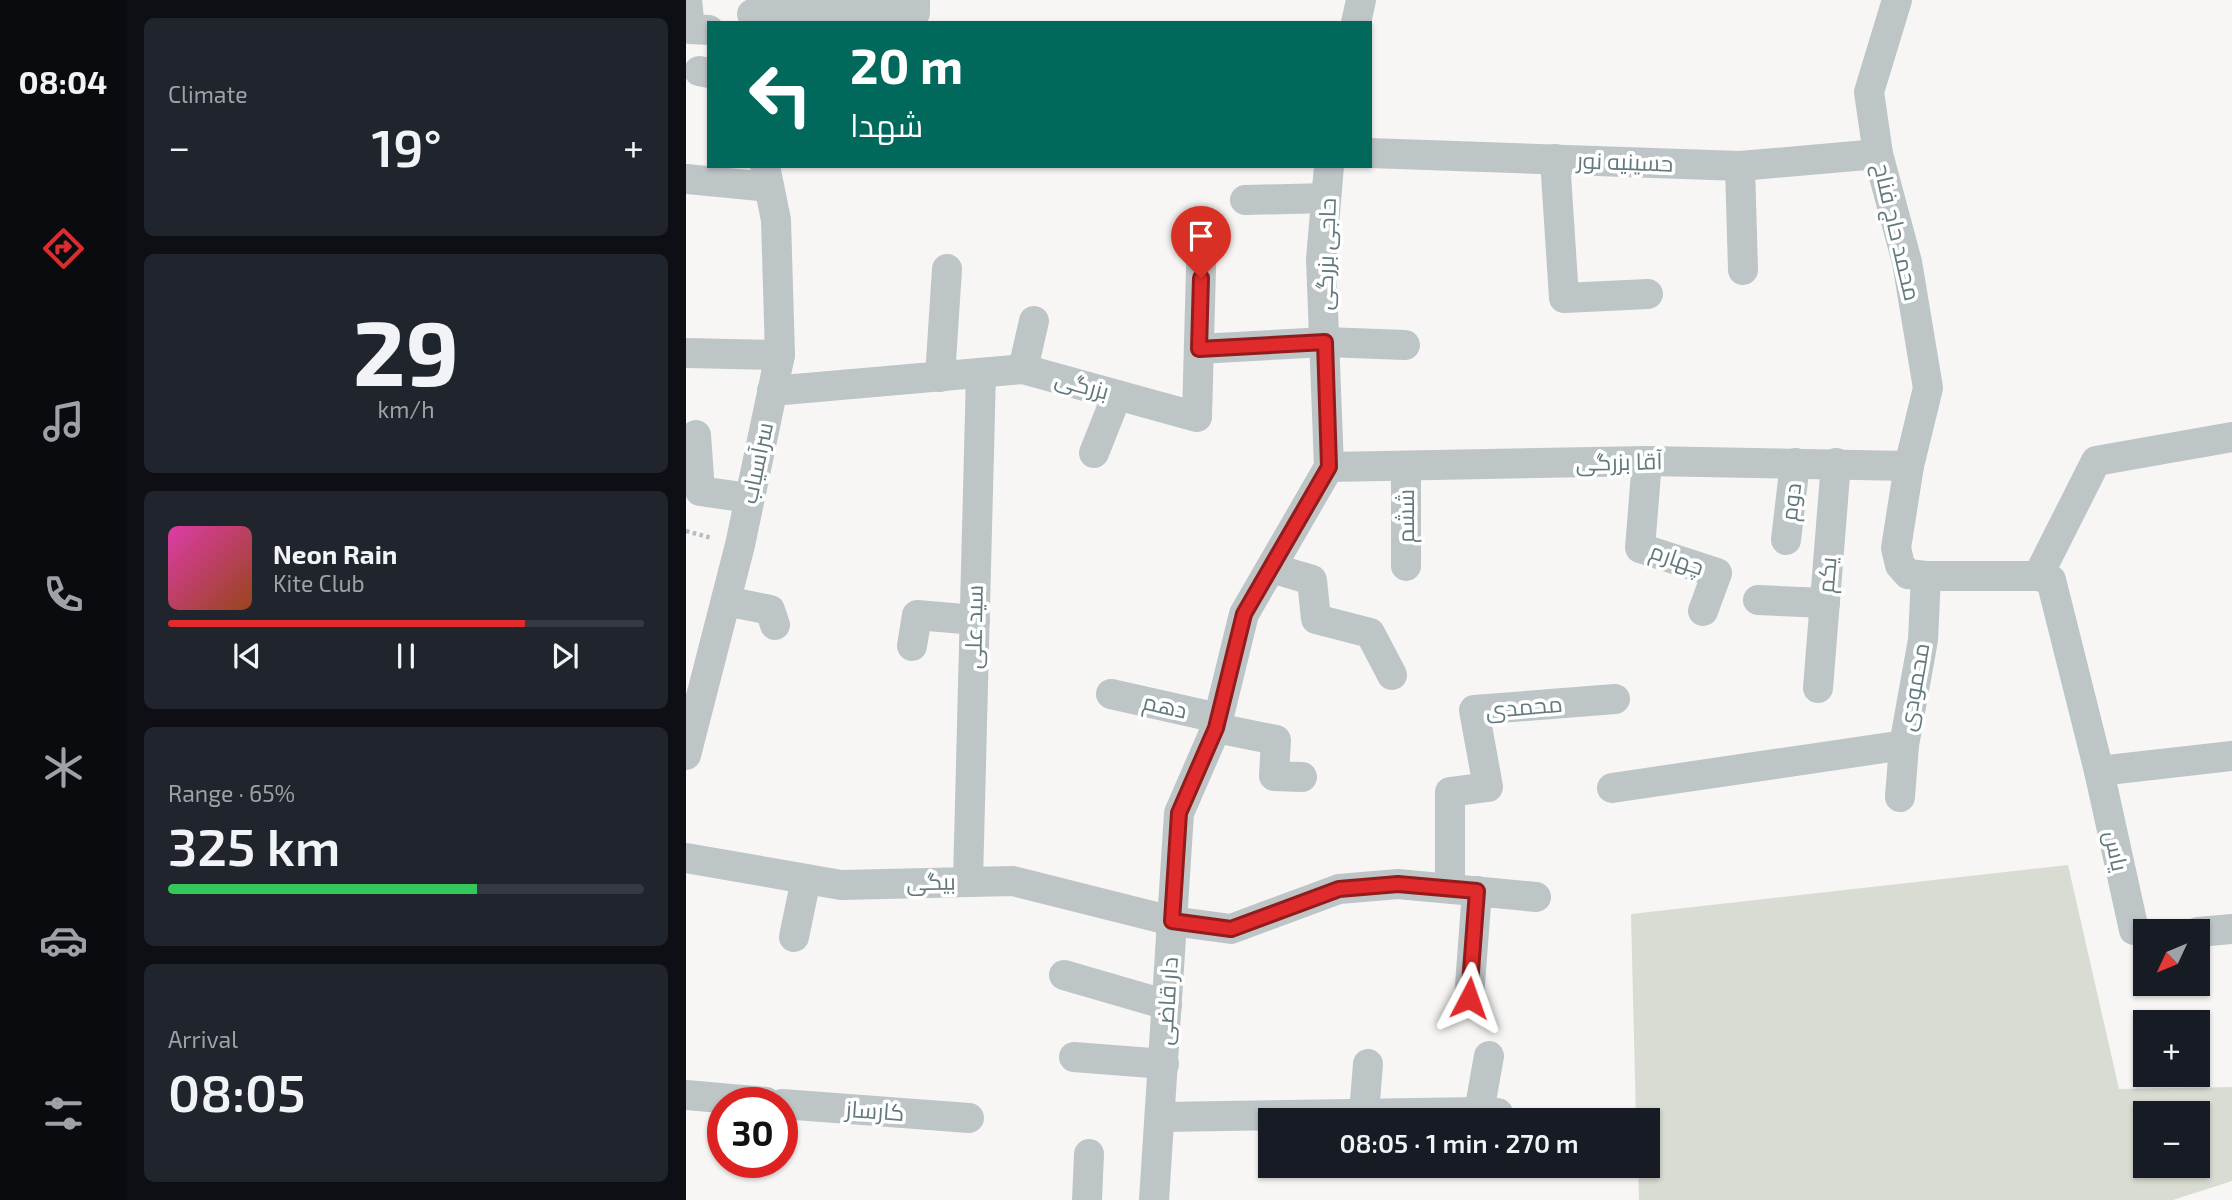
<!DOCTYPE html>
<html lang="en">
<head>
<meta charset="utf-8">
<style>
	body { margin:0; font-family:"Exo 2",Cairo,sans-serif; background:#20242c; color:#f1f3f6; height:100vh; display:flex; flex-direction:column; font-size:26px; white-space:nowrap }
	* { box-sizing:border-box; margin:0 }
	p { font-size:23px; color:#9ea1a6 }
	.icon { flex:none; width:38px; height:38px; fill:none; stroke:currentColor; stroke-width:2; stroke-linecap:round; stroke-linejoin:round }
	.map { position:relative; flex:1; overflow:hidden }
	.details { display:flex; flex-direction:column; gap:18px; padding:18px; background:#0d0f14; width:560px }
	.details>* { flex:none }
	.guide { position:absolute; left:21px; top:21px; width:665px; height:147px; border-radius:0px; box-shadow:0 2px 5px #0004; background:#00695c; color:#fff; overflow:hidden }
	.needle { width:46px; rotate:226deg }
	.buttons { position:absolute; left:1447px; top:919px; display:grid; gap:14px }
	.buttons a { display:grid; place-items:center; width:77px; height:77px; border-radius:0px; background:#171b24; box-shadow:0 2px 5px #0004; font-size:35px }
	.speed { position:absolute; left:21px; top:1087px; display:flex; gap:14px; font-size:35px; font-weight:700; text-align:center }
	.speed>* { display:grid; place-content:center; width:91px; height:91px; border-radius:50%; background:#171b24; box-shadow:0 2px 5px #0004; line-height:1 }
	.speed .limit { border:10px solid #d22; background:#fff; color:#111 }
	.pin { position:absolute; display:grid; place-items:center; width:60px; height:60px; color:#fff; margin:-72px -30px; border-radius:50% 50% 50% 0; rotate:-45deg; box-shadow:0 0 7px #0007 }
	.pin .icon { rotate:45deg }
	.me { position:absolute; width:77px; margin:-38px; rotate:4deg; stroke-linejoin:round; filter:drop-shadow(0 0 5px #0008) }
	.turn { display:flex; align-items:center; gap:24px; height:147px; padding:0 28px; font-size:32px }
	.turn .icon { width:91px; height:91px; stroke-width:2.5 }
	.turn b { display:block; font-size:49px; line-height:60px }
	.big { font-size:52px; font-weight:600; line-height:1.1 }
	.details .card { flex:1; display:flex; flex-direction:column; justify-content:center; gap:10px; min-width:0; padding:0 24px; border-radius:10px; background:#20242c }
	.details .dial { align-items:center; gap:0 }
	.dial b { font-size:91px; line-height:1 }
	.song { display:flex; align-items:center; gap:21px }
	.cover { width:84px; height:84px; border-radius:10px; background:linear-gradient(135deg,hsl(320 70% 55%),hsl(20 70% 35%)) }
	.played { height:7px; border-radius:4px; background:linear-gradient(90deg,#e12a2b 75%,#363941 75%) }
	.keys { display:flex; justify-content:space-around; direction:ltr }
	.heat { display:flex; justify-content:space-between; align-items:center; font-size:38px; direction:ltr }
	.charge { height:10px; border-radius:5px; background:linear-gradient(90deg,#34c759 65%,#363941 0) }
	.trip { position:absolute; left:572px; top:1108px; width:402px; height:70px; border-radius:0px; background:#171b24; box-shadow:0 2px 5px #0004; font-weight:600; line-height:70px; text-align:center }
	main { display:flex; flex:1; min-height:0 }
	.dock { display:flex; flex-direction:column; width:126px; justify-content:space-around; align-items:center; background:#090b0e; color:#9ea1a6 }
	.dock .icon { width:49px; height:49px }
	.dock .on { color:#e12a2b }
	.dock b { font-size:32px; color:#f1f3f6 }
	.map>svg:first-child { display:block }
	.green { fill:#d8dcd3; fill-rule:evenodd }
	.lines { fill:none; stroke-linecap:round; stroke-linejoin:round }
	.path { stroke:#b8bdbf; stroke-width:4.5; stroke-dasharray:3.5 3.5; stroke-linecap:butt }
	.street { stroke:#bec5c7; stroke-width:30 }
	.route-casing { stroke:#921b1c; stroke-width:18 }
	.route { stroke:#e12a2b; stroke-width:12 }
	.labels { text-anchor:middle; stroke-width:7; stroke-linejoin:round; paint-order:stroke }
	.street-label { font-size:23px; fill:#62797f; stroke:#fff }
</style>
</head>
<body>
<main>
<nav class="dock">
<b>08:04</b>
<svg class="icon on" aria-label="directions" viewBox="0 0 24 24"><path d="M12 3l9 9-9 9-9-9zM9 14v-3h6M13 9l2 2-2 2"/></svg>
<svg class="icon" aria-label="music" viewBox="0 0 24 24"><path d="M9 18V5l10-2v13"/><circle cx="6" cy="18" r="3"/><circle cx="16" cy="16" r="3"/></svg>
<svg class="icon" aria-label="phone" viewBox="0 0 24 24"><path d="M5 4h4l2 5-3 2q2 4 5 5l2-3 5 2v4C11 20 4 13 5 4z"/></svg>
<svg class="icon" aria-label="climate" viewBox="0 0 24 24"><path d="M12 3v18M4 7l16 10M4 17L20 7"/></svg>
<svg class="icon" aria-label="car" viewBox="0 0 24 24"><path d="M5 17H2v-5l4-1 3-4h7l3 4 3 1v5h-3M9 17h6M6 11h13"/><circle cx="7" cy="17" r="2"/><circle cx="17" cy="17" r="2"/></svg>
<svg class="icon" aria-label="filters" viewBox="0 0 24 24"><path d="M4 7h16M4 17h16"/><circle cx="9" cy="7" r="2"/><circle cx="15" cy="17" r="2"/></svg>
</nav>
<section class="details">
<div class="card"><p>Climate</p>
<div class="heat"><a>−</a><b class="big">19°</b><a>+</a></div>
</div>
<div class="card dial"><b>29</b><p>km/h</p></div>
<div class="card">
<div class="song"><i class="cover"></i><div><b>Neon Rain</b><p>Kite Club</p></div></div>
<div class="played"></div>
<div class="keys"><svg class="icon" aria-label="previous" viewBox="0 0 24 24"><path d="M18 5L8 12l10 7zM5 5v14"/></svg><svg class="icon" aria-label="pause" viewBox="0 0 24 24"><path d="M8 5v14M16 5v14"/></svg><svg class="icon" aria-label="next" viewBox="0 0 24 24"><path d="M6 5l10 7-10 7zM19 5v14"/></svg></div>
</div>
<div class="card"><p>Range · 65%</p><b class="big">325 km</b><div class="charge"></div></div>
<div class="card"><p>Arrival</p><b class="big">08:05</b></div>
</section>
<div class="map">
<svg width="1546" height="1200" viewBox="0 0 1546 1200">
	<rect width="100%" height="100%" fill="#f7f6f4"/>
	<!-- green -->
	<path class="green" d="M 1382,865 L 1433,1089 L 1546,1087 L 1546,1181 L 1487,1200 L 953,1200 L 952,1166 L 962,1166 L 962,1120 L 950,1120 L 945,914 ZM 1460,1113 L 1512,1113 L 1512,1166 L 1460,1166 Z"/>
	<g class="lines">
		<!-- path -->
		<polyline class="path" points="0,531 26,538"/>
		<!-- street -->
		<g class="street">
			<polyline points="1,0 4,29 23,30"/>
			<polyline points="1211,0 1183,92 1192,154 1221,262 1242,388 1223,466 1210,548 1214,565 1222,574 1240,576 1352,576 1365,580 1413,771 1448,930"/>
			<polyline points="66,14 229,13 229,0"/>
			<polyline points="670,23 675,0"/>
			<polyline points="13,71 23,73"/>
			<polyline points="684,153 1054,166 1192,154"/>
			<polyline points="869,159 878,298 962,294"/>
			<polyline points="1054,166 1057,270"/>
			<polyline points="0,179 83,187"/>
			<polyline points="559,200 640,198"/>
			<polyline points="513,349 639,342 719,345"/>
			<polyline points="0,353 94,355"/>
			<polyline points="337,369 348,321"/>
			<polyline points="254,377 261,269"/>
			<polyline points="86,391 337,369 511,417 516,231"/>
			<polyline points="10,435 14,491 63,498"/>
			<polyline points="408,453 431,395"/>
			<polyline points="961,461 954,548 1031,573 1017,611"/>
			<polyline points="643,467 961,461 1223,466"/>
			<polyline points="720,467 720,566"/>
			<polyline points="1100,540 1109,463"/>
			<polyline points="585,568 626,580 630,619 684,633 706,675"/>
			<polyline points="1352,576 1410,461 1546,437"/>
			<polyline points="1072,600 1139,603"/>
			<polyline points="40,601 84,610 89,625"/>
			<polyline points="226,646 231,615 289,620"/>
			<polyline points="1132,688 1150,463"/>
			<polyline points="425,694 532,718"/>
			<polyline points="530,728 590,740 588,776 616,777"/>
			<polyline points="0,755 54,545 94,355 90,220 79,166"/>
			<polyline points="1413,771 1546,756"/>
			<polyline points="926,788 1218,745"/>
			<polyline points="1214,797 1218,745 1237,640 1240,576"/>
			<polyline points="0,858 155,885 327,881 486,921 545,929 653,889 712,884 850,897"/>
			<polyline points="282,881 295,373"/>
			<polyline points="764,888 764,792 802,787 788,710 929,699"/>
			<polyline points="1512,932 1546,929"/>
			<polyline points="108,937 120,879"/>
			<polyline points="378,975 481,1005"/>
			<polyline points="783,998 791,891"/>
			<polyline points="388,1057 478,1064"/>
			<polyline points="0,1095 80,1102"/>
			<polyline points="96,1104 283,1118"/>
			<polyline points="793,1112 803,1056"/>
			<polyline points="678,1113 682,1064"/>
			<polyline points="474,1117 793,1112 812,1113 814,1120"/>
			<polyline points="401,1200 403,1154"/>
			<polyline points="468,1200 493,813 530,728 558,614 643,467 635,259 643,166"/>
		</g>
	</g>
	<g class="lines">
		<defs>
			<polyline id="route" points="515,278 513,349 639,342 643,467 558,614 530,728 493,813 486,921 545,929 653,889 712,884 791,891 783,998"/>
		</defs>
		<!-- route casing -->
		<use href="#route" class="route-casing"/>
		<!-- route -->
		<use href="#route" class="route"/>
	</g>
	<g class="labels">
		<!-- street labels -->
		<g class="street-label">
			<text transform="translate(939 162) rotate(2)" y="8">حسینیه نور</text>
			<text transform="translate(1211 232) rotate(77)" y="8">محمد حاج فناح</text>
			<text transform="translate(640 254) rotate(-88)" y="8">حاجی بزرگی</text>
			<text transform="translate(396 385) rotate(15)" y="8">بزرگی</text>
			<text transform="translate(933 462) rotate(-1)" y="8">آقا بزرگی</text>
			<text transform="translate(71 463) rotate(-78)" y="8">سرآسیاب</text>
			<text transform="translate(1105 502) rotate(-83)" y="8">دوم</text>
			<text transform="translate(720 516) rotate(-90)" y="8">ششم</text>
			<text transform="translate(991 559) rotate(19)" y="8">چهارم</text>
			<text transform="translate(1141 575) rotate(-85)" y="8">یکم</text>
			<text transform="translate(288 627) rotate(-89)" y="8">سید علی</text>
			<text transform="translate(1228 687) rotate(-80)" y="8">محمودی</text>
			<text transform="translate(479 706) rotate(13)" y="8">دهم</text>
			<text transform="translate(838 707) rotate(-5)" y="8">محمدی</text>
			<text transform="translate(1430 851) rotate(78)" y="8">یاس</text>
			<text transform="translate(245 882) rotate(-1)" y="8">بیگی</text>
			<text transform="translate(481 1001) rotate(-86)" y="8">دار قاضی</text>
			<text transform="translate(189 1111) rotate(4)" y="8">کارساز</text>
		</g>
	</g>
</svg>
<div class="buttons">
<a><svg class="needle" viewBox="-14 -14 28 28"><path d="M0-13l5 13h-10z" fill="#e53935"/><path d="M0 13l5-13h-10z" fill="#9ea1a6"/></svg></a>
<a>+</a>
<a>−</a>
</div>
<div class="speed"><div class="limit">30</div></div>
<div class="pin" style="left:515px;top:278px;background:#d93025"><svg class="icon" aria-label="arrive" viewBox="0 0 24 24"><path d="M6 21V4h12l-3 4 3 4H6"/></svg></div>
<svg class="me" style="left:783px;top:998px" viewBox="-20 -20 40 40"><path d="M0-17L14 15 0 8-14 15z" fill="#e12a2b" stroke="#fff" stroke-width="4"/></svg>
<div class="trip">08:05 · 1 min · 270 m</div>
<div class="guide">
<div class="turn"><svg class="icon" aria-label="left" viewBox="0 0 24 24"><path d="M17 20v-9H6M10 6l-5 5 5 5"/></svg><div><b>20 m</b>شهدا</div></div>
</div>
</div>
</main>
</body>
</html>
